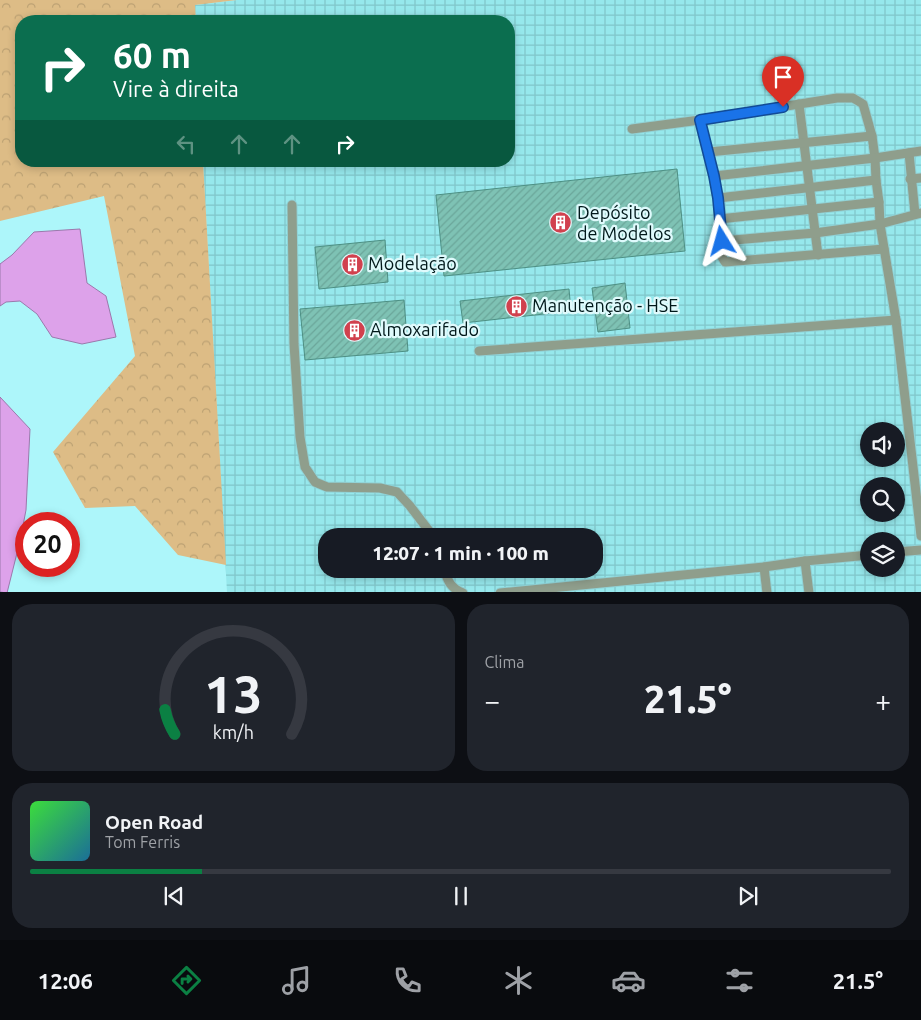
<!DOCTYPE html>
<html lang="pt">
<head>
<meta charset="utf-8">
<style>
	body { margin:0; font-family:Ubuntu,sans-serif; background:#20242c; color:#f1f3f6; height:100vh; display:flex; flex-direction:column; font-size:19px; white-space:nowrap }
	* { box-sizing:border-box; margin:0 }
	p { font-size:16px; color:#9ea1a6 }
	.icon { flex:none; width:28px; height:28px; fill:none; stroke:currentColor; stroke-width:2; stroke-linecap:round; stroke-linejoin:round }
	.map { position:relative; height:592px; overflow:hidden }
	.drawer { display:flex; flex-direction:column; gap:12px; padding:12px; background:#0d0f14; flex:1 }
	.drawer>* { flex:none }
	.guide { position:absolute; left:15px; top:15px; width:500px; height:152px; border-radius:20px; box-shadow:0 2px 8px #0003; background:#0b6e4f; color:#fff; overflow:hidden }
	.fabs { position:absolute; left:860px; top:422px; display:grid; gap:10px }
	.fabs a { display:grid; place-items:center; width:45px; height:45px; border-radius:50%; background:#171b24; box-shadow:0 2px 8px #0003; font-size:25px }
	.speed { position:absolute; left:15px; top:512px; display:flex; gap:10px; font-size:25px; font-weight:700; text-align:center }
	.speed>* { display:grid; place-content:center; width:65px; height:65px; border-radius:50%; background:#171b24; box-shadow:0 2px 8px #0003; line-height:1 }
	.speed .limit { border:8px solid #d22; background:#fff; color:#111 }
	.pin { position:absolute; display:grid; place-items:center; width:42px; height:42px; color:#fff; margin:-51px -21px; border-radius:50% 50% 50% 0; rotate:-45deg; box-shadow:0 0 5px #0007 }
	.pin .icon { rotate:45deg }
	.me { position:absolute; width:55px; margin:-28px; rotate:352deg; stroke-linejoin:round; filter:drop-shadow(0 0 4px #0008) }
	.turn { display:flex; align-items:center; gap:18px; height:105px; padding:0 15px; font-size:22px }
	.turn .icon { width:65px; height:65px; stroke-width:2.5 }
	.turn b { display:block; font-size:35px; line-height:42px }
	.lanes { display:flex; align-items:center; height:48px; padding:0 15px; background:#0003; justify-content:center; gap:25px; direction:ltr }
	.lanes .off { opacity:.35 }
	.big { font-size:38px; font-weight:800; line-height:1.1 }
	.drawer .tile { flex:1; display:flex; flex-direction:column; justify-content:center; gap:8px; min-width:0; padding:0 18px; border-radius:20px; background:#20242c }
	.drawer .dial { align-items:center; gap:0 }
	.dial svg { height:130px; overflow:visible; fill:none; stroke:#363941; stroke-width:7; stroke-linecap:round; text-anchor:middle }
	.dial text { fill:#f1f3f6; stroke:none }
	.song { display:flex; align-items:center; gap:15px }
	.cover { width:60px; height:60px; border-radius:8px; background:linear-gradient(135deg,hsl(120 70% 55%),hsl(200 70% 35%)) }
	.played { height:5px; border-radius:2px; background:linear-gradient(90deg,#0b8043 20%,#363941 20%) }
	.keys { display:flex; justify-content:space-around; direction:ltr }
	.heat { display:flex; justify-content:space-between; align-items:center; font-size:28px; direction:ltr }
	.drawer .tiles { flex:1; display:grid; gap:12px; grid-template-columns:1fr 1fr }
	.tile:last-child { grid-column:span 2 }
	.trip { position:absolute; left:318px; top:528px; width:285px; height:50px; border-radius:20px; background:#171b24; box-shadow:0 2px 8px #0003; font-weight:800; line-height:50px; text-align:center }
	.dock { display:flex; height:80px; justify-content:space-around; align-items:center; background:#090b0e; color:#9ea1a6 }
	.dock .icon { width:35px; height:35px }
	.dock .on { color:#0b8043 }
	.dock b { font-size:22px; color:#f1f3f6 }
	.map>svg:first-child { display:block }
	.industrial { fill:url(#industrial-grid); fill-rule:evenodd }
	.forest { fill:url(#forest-crowns) }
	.water { fill:#dda2ea; stroke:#9b79ac }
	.building { fill:url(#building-hatch); stroke:#4d9084 }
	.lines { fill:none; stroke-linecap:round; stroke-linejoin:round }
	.lane-casing { stroke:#91d2d6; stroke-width:11 }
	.lane { stroke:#8f9e8c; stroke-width:9 }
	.route-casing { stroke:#114b97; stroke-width:12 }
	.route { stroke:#1a73e8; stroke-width:9 }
	.labels { text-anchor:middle; stroke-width:4.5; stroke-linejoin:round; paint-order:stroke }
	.poi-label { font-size:18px; fill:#00181a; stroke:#dffafc; text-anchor:start }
</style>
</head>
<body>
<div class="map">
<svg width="921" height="593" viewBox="0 0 921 593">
	<defs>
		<pattern id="industrial-grid" width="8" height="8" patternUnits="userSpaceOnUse" patternTransform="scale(1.25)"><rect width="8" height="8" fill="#96e8ec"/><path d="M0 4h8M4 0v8" fill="none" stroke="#80c6ca"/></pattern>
		<pattern id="forest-crowns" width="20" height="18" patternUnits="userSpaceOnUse" patternTransform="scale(1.25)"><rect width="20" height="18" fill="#ddbc86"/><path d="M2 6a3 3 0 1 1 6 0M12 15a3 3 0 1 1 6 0" fill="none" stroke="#bca173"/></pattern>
		<pattern id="building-hatch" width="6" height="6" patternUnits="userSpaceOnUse" patternTransform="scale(1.25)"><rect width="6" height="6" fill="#7ec2b4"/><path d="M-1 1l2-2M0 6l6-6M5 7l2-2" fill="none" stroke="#6ba69a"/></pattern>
	</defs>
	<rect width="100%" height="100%" fill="#adf6fa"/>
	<!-- industrial -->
	<path class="industrial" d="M 237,0 L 921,0 L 921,592 L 227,592 L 203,161 L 509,161 L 509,21 L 196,21 L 195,5 ZM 869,431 L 896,431 L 896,459 L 869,459 ZM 869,486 L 896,486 L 896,514 L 869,514 ZM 326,536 L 594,536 L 594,569 L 326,569 ZM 869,541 L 896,541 L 896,569 L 869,569 Z"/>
	<!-- forest -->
	<polygon class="forest" points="0,0 237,0 195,5 196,21 21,21 21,161 203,161 226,565 178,555 135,506 85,508 53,452 135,356 104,196 0,221"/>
	<!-- water -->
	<g class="water">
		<polygon points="80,229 87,283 106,296 116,337 82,344 52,337 37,314 20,301 6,302 0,306 0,264 12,255 34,232"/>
		<polygon points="0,397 30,429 26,510 20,541 7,593 0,592"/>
	</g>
	<!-- building -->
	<g class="building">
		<polygon points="677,169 685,251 444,276 436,195"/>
		<polygon points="385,240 388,282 319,289 315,247"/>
		<polygon points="625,283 630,328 598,332 592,288"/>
		<polygon points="569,289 571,311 463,323 460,301"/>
		<polygon points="404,300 408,351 305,360 300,309"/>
	</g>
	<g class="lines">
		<defs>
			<g id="lane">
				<polyline points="799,104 818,255"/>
				<polyline points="700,120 714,176 718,198 719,219 722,241 722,257 725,262 884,249"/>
				<polyline points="632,129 700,120 837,98 853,98 863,104 872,136 875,158 876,180 879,202 880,224 896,320 921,536"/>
				<polyline points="709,152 872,136"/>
				<polyline points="909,153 915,214"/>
				<polyline points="714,176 875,158 921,151"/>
				<polyline points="910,179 921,178"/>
				<polyline points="718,198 876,180"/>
				<polyline points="292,205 294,344 300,437 305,467 315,482 327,487 380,488 397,492 410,506 433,536"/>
				<polyline points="719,219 879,202"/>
				<polyline points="722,241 815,233 880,224 921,213"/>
				<polyline points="479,351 896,320"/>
				<polyline points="896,552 921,550"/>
				<polyline points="805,561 809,593"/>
				<polyline points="764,567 767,593"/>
				<path d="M 444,569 C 448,581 450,588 463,593"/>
				<polyline points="500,593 764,567 805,561 869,555"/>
			</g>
		</defs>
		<!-- lane casing -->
		<use href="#lane" class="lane-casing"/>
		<!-- lane -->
		<use href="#lane" class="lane"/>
	</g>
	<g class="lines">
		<defs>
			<polyline id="route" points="722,241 718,198 714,176 700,120 783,107"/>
		</defs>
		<!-- route casing -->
		<use href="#route" class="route-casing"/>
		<!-- route -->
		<use href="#route" class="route"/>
	</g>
	<!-- icons -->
	<defs>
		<symbol id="building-disc" viewBox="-11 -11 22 22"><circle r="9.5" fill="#d1414e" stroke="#dffafc"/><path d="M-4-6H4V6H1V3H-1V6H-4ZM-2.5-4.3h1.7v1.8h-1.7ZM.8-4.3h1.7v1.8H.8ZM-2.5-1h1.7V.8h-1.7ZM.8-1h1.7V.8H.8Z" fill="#fff"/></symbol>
	</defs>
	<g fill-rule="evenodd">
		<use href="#building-disc" x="548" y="210" width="25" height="25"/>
		<use href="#building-disc" x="340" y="252" width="25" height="25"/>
		<use href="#building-disc" x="504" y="294" width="25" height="25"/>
		<use href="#building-disc" x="342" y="318" width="25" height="25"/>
	</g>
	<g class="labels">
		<!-- poi labels -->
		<g class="poi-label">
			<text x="577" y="219">Depósito<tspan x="577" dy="21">de Modelos</tspan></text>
			<text x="368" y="270">Modelação</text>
			<text x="532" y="312">Manutenção - HSE</text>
			<text x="370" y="336">Almoxarifado</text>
		</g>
	</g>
</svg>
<div class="fabs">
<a><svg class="icon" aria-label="sound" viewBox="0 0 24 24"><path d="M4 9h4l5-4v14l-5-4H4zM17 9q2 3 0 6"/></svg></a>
<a><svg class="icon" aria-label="search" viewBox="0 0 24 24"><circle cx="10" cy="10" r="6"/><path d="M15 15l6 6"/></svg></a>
<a><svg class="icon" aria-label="layers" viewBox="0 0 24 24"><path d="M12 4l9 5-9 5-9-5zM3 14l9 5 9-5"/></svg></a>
</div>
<div class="speed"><div class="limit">20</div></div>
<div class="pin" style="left:783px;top:107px;background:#d93025"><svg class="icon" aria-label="arrive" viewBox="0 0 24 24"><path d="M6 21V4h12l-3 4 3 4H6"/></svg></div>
<svg class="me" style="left:722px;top:241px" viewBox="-20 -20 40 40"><path d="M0-17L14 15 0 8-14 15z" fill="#1a73e8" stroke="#fff" stroke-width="4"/></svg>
<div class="trip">12:07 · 1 min · 100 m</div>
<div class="guide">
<div class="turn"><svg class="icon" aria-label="right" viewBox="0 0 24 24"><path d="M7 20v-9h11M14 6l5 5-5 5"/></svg><div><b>60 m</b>Vire à direita</div></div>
<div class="lanes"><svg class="icon off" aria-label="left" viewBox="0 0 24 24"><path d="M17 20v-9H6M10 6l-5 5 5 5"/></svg><svg class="icon off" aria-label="ahead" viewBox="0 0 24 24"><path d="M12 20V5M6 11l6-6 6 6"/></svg><svg class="icon off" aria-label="ahead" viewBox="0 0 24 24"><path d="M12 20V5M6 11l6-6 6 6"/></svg><svg class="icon" aria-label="right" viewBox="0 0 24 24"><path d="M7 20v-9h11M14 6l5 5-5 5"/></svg></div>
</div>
</div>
<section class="drawer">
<div class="tiles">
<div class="tile dial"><svg viewBox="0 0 100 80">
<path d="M14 69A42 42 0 1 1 86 69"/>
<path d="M14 69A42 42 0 0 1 8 54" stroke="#0b8043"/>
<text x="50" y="56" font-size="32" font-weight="700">13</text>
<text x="50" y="72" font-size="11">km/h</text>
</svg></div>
<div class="tile"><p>Clima</p>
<div class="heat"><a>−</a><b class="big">21.5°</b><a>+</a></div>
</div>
<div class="tile">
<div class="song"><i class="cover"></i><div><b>Open Road</b><p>Tom Ferris</p></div></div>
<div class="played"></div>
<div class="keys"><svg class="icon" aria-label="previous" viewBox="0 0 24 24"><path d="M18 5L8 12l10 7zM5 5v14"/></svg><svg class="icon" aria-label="pause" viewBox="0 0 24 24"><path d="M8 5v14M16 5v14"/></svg><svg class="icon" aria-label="next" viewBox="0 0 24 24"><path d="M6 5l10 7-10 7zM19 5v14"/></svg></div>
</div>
</div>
</section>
<nav class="dock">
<b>12:06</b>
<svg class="icon on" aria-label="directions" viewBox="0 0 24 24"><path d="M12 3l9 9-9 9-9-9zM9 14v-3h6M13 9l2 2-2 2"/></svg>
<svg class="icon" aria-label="music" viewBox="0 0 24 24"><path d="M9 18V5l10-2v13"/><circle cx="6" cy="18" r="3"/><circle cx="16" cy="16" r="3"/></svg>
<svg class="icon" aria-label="phone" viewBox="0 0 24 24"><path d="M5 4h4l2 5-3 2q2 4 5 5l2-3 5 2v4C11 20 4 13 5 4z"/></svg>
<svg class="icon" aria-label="climate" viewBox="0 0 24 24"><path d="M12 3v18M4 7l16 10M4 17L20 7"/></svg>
<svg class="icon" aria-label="car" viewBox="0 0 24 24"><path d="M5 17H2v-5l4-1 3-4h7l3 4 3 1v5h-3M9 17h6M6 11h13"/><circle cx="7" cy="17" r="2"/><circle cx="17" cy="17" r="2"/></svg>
<svg class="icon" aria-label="filters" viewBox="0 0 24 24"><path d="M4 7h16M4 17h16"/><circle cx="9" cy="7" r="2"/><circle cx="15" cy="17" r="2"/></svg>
<b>21.5°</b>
</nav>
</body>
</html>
